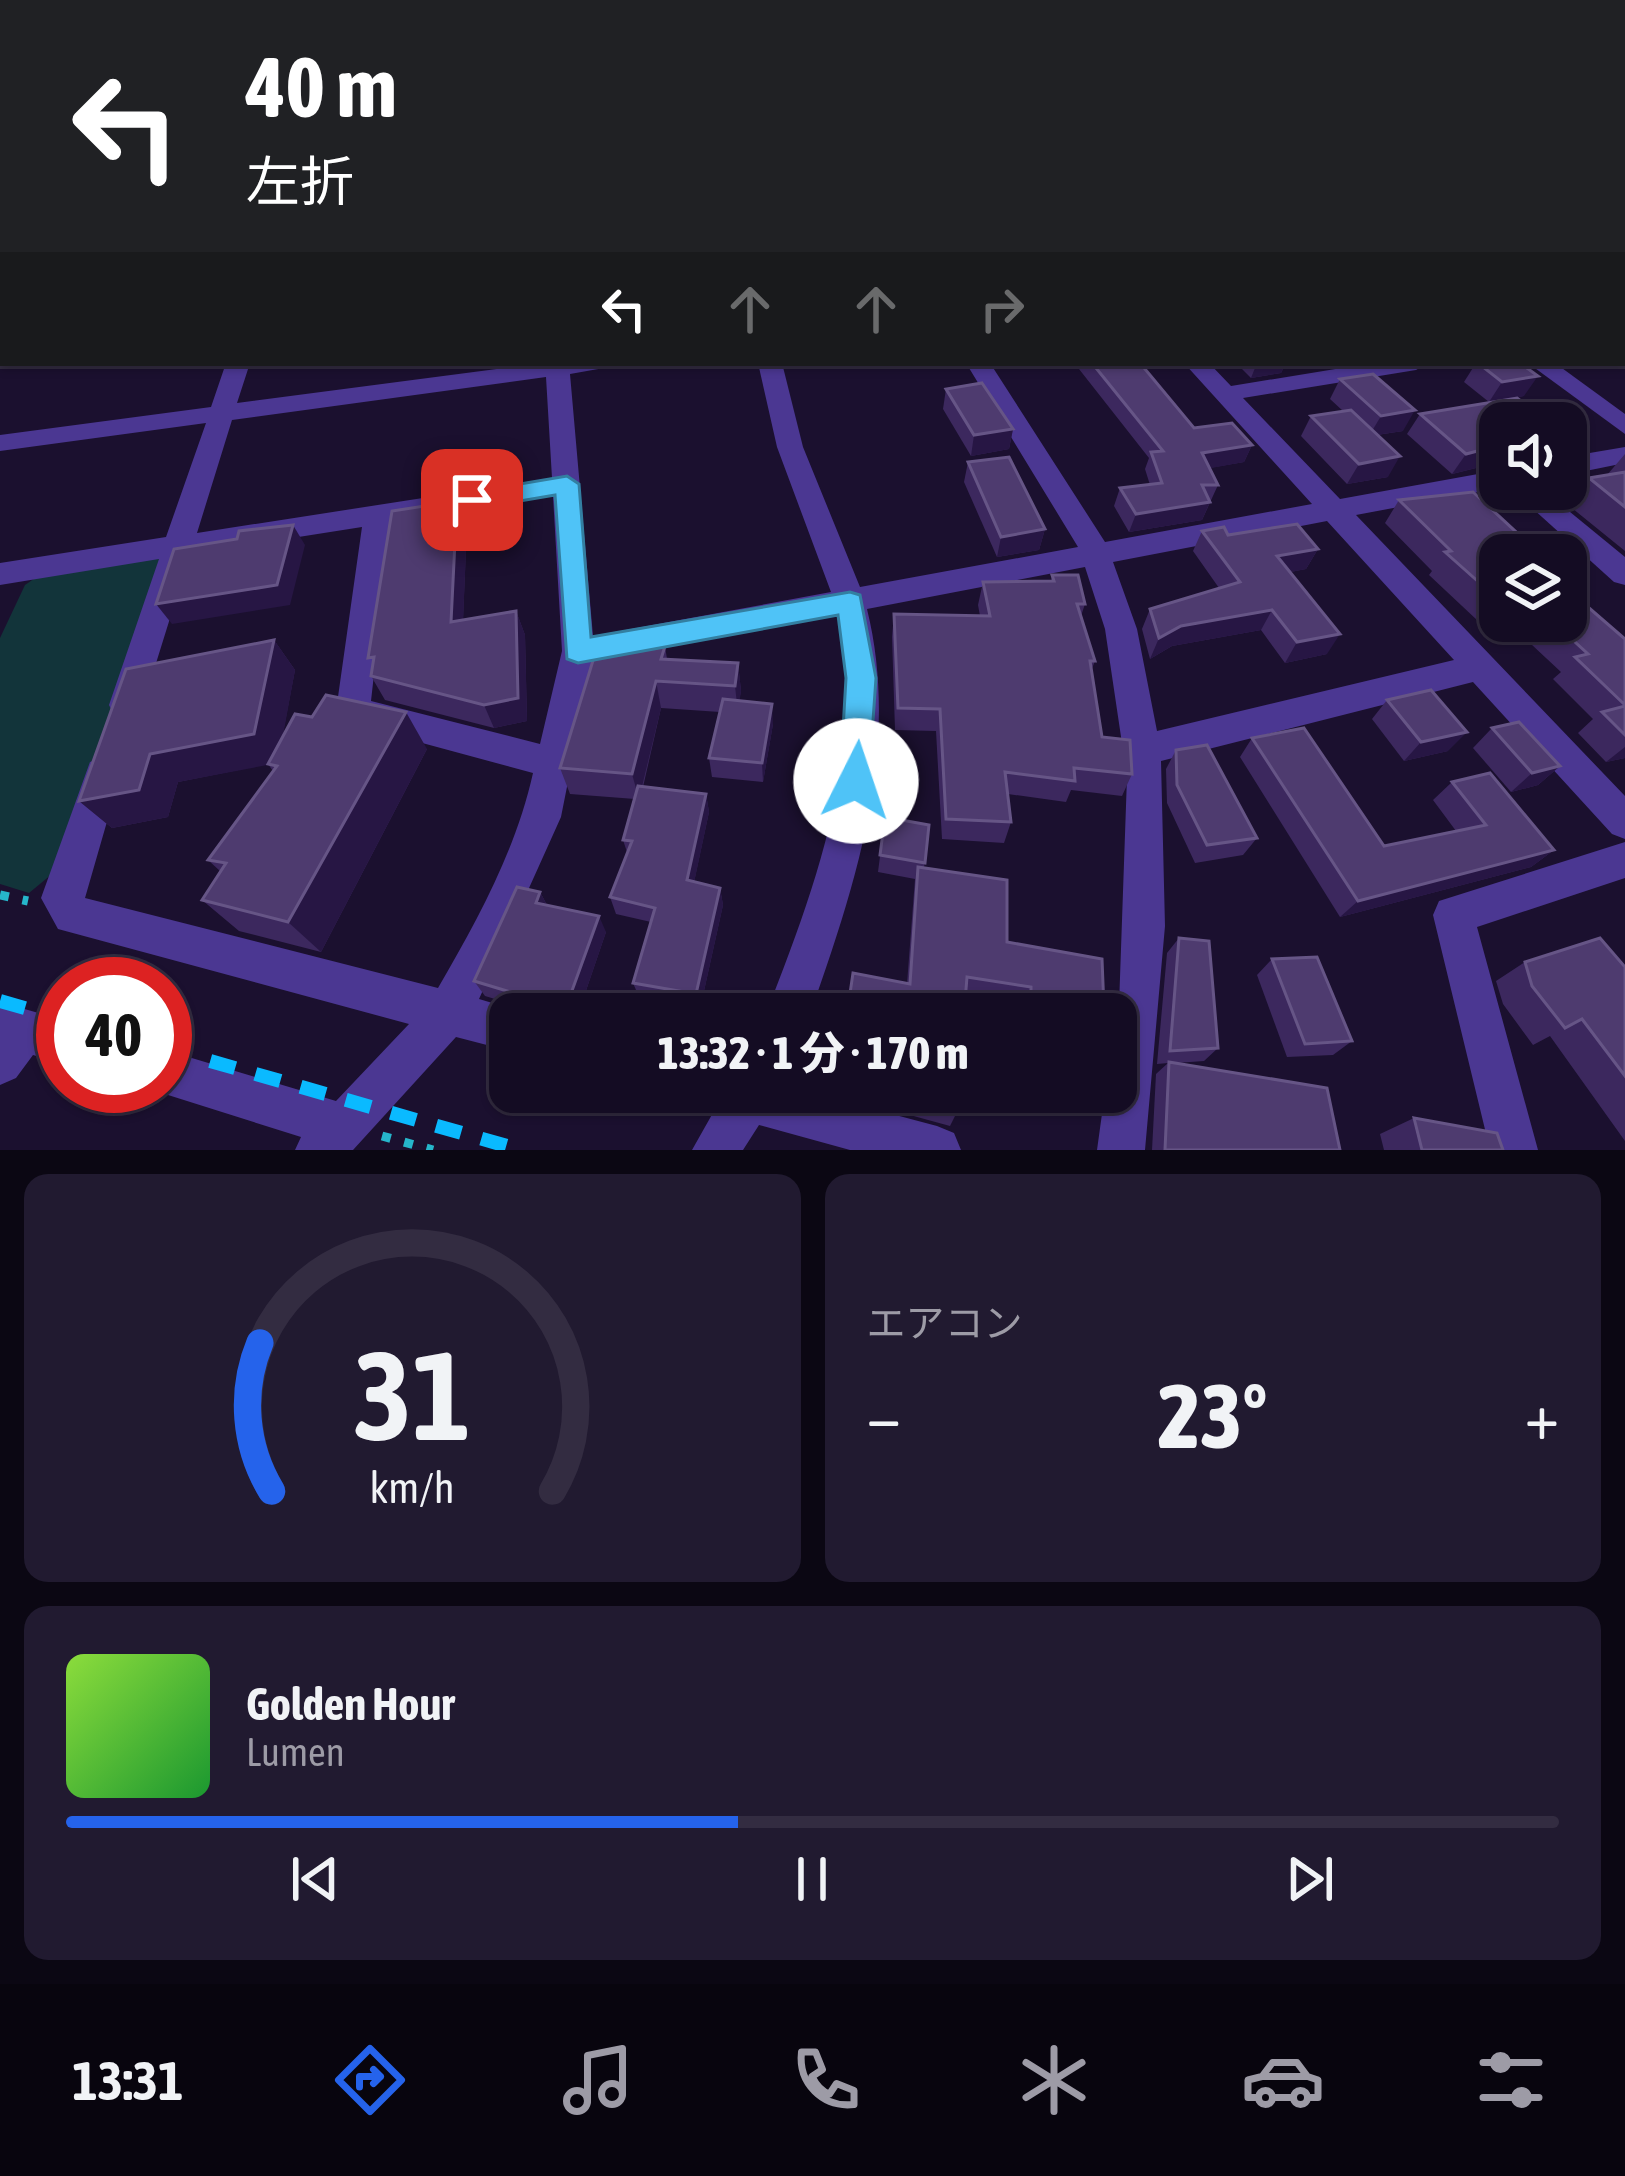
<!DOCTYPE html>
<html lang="ja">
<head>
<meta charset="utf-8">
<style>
	body { margin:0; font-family:"Asap Condensed","Noto Sans JP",sans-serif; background:#211a30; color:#f1f3f6; height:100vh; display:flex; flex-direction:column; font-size:45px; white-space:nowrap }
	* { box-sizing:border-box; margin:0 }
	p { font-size:39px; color:#9d9ba6 }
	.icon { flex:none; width:66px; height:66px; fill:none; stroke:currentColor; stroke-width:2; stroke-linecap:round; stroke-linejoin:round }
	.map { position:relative; height:1150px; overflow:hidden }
	.details { display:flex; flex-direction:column; gap:24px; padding:24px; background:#0b0713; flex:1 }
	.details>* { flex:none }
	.guide { position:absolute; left:0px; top:0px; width:1626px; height:366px; box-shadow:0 3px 9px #0004,0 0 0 3px #332c41; background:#202124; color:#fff; overflow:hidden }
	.controls { position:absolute; left:1479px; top:402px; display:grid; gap:24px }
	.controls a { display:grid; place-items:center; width:108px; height:108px; border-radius:24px; background:#140c23; box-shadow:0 3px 9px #0004,0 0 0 3px #332c41; font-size:60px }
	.speed { position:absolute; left:36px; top:957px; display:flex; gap:24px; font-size:60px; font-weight:700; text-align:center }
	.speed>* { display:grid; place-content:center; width:156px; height:156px; border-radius:50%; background:#140c23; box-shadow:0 3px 9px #0004,0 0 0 3px #332c41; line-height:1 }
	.speed .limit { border:18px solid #d22; background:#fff; color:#111 }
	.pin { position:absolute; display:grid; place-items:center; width:102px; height:102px; color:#fff; margin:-51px; border-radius:24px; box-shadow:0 6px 18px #0006 }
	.me { position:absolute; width:132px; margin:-66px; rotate:4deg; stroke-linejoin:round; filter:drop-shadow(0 0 9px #0008) }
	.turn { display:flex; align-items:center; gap:42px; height:252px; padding:0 48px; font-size:54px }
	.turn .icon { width:156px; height:156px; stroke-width:2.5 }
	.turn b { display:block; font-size:84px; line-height:102px }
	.lanes { display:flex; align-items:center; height:114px; padding:0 48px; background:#0003; justify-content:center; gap:60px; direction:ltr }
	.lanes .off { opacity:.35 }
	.big { font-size:90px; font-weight:800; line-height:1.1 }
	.details .tile { flex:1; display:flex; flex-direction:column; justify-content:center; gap:18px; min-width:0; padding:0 42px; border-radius:24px; background:#211a30 }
	.details .dial { align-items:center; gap:0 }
	.dial svg { height:312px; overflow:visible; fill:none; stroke:#332c41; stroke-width:7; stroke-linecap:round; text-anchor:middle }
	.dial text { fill:#f1f3f6; stroke:none }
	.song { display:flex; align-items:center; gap:36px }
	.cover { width:144px; height:144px; border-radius:18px; background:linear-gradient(135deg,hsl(90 70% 55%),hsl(130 70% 35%)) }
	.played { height:12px; border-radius:6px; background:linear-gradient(90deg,#2563eb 45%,#332c41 45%) }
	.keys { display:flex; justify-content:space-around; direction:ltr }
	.heat { display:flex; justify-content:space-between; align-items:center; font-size:66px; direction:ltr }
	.details .tiles { flex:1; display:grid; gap:24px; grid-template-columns:1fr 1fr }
	.tile:last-child { grid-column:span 2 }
	.trip { position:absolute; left:489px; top:993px; width:648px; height:120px; border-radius:24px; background:#140c23; box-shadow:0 3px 9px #0004,0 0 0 3px #332c41; font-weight:800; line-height:120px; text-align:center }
	.tab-bar { display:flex; height:192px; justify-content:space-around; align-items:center; background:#08050e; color:#9d9ba6 }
	.tab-bar .icon { width:84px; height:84px }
	.tab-bar .on { color:#2563eb }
	.tab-bar b { font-size:54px; color:#f1f3f6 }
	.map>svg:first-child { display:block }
	.green { fill:#12343a }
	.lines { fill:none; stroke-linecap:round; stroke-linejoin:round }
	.path { stroke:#26b6cb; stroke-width:9; stroke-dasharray:9 14; stroke-linecap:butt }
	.minor { fill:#4b3792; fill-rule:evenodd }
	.highway { fill:#ff598a; fill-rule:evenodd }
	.rail-far1 { stroke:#0abaff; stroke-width:4.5; stroke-dasharray:8 8; stroke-linecap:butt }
	.rail { stroke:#0abaff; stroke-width:14; stroke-dasharray:26 21; stroke-linecap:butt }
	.wall { fill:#3c285e }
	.shaded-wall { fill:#271644 }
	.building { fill:#4e3b6f; stroke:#665586; stroke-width:3 }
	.route { fill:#4fc3f7; stroke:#337fa1; stroke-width:3 }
</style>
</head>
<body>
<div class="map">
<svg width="1625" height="1150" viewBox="0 0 1625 1150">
	<rect width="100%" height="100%" fill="#1b102f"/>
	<!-- green -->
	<polygon class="green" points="158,558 165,562 58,869 29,893 0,884 0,638 25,585 41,574"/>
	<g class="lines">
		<!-- path -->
		<g class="path">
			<polyline points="0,895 28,901"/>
			<polyline points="382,1136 433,1150"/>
		</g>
		<!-- minor -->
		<g class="minor">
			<rect x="303" y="0" width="12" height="3"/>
			<polygon points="554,0 570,0 573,3 557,3"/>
			<polygon points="826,0 838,0 840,3 828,3"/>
			<polygon points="916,0 929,0 931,3 918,3"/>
			<polygon points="1015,0 1029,0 1031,3 1017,3"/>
			<polygon points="1113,0 1127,0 1129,3 1115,3"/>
			<polygon points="1212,0 1228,0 1230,3 1215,3"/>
			<polygon points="1310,0 1326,0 1328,3 1313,3"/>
			<rect x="0" y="8" width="3" height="8"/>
			<polygon points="3,54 3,65 0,66 0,55"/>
			<rect x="0" y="110" width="3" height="10"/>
			<rect x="1623" y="169" width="2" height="11"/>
			<polygon points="3,237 3,249 0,250 0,238"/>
			<polygon points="1623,242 1625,243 1625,256 1623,255"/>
			<polygon points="3,259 3,274 0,275 0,260"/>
			<rect x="1623" y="323" width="2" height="14"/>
			<path d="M 226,363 L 250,363 L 237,403 L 543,363 L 608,363 L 604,368 L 570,374 L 593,636 L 831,592 L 777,447 L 758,363 L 782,363 L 803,447 L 860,587 L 1078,547 L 966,363 L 990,363 L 1105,542 L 1312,504 L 1184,363 L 1209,363 L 1231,386 L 1372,363 L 1428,363 L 1416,370 L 1243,398 L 1340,499 L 1500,470 L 1500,488 L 1356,515 L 1625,796 L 1625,839 L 1612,834 L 1473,682 L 1161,761 L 1165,926 L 1145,1150 L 1097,1150 L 1105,1092 L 1116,1092 L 1127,777 L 1105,629 L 1085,567 L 867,609 C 901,747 856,884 810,1014 L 766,1014 C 815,888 867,751 837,614 L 592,661 L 561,817 L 479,999 L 526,1013 L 510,1014 L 510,1051 L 456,1037 L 353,1150 L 295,1150 L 301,1137 L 149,1089 L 165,1086 L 165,1050 L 336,1101 L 409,1024 L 58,929 L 41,898 L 90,762 L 103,757 L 116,762 L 121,773 L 85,898 L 438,988 C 477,921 516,850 533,773 L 341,721 L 336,711 L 362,527 L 190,554 L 143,705 L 138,715 L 126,719 L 114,715 L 109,705 L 159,559 L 0,585 L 0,563 L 166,537 L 206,423 L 0,451 L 0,435 L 211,407 ZM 546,377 L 552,478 L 197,533 L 232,420 ZM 553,496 L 562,651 L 540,744 L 371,701 L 391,522 ZM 1327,521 L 1454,660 L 1157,731 L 1137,629 L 1113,562 Z"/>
			<polygon points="1528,363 1555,363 1625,414 1625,434"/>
			<polygon points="1625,447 1625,463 1566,475 1566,457"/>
			<polygon points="1511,489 1542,489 1625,557 1625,585 1614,582"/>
			<polygon points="1625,842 1625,878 1477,927 1538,1150 1490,1150 1433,915 1439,901"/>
			<polygon points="0,1002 63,1020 63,1064 33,1055 16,1078 0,1085"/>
			<polygon points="700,1092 809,1092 937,1126 954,1133 961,1150 850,1150 759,1125 743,1150 692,1150 714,1111 707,1108"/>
		</g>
		<!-- highway -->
		<rect class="highway" x="0" y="152" width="3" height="12"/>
		<!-- rail-far1 -->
		<polyline class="rail-far1" points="573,0 580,3"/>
		<!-- rail -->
		<g class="rail">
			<polyline points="0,1001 63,1019"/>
			<polyline points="165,1048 521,1150"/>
		</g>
	</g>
	<!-- wall -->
	<g class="wall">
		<polygon points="0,185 3,185 3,233 0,234"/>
		<polygon points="1080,363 1140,363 1194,428 1252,445 1244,462 1209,468 1218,485 1202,520 1129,532 1114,506 1120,488 1150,485 1145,469 1149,458 1079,369"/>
		<polygon points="1236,363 1286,363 1281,373 1251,378"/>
		<polygon points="1476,363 1520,363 1524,396 1489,402 1464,382"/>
		<polygon points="1340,379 1403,431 1377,435 1388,477 1347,484 1301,436 1311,416 1343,411 1330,399"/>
		<polygon points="946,389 1013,429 1009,449 971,456 943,409"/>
		<polygon points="1420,414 1500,423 1500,462 1452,474 1407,434"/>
		<polygon points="1625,454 1625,551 1567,504 1589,478 1607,475"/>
		<polygon points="968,462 1045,529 1039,550 997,557 964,482"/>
		<polygon points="1399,500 1500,555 1500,621 1566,621 1625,639 1625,758 1606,762 1578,733 1593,719 1553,679 1561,672 1517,631 1494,636 1429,575 1432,571 1385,523"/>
		<polygon points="457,501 467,525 463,620 516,611 525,635 527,721 494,728 385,700 371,676"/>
		<polygon points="1202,531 1318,549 1306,569 1290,572 1327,654 1285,663 1261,630 1172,646 1150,659 1142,629 1150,609 1219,588 1193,551"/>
		<polygon points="1052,575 1085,604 1081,616 1095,661 1091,671 1102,737 1132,774 1122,796 1071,790 1066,802 1008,794 1011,822 1004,843 942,839 936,731 895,730 892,637 894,614 980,616 978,605 983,582 1051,581"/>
		<polygon points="274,640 295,670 282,738 427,749 321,952 239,931 202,900 220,871 208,860 273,771 268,764 178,782 168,817 112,828 79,801"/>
		<polygon points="665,646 667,659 738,663 741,691 739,701 773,724 763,782 712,777 709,758 720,712 661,708 643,787 706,794 709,812 694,882 720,888 723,905 700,1009 639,997 633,983 651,922 616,914 610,897 627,852 623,840 635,799 570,794 560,768"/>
		<polygon points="1387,700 1448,751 1404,761 1372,719"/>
		<polygon points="1492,728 1560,766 1538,785 1511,792 1473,748"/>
		<polygon points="1252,738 1384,846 1456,831 1433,800 1452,782 1554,850 1531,867 1340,917 1240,757"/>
		<polygon points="1176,750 1257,838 1243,855 1195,863 1167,803 1166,769"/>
		<polygon points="885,817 929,825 924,868 1007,942 1104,1009 1100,1014 1021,1014 1021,1007 965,999 907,984 915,879 878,872"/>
		<polygon points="540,892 547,905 606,932 578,1014 529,1014 525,1008 485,996 474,981"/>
		<polygon points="1179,938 1218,1048 1204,1061 1176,1063 1340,1150 1152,1150 1156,1074 1168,1063 1157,1064 1167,953"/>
		<polygon points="1272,959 1352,1041 1333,1055 1287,1057 1257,975"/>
		<polygon points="1525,962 1625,967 1625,1141 1550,1036 1533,1045 1503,1004 1496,981"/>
		<polygon points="837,1092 959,1092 958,1110 950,1126 837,1095"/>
		<polygon points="1414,1118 1503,1150 1384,1150 1380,1134"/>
	</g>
	<!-- shaded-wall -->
	<g class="shaded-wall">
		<polygon points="1028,363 1063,363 1026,369"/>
		<polygon points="1257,363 1286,363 1281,373 1251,378"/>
		<polygon points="1538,376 1524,396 1489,402 1502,382"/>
		<polygon points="1415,410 1403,431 1369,436 1381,416"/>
		<polygon points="1013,429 1009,449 971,456 974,435"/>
		<polygon points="1252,445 1244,462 1195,471 1202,453"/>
		<polygon points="1500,445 1500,462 1452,474 1466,454"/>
		<polygon points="1400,456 1388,477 1347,484 1359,464"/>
		<polygon points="457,501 467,525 462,646 451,622"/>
		<polygon points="1210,502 1202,520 1129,532 1136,514"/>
		<polygon points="293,525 305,545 290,605 172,624 156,604"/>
		<polygon points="1045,529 1039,550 997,557 1001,537"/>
		<polygon points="1318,549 1306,569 1266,577 1277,556"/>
		<polygon points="1272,610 1261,630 1172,646 1150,659 1159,638 1181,626"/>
		<polygon points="516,611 525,635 527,721 494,728 484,705"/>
		<polygon points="1508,621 1526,621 1517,631 1494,636"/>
		<polygon points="1340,634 1327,654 1285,663 1297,642"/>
		<polygon points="274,640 295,670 278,763 178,782 168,817 112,828 79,801 150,754"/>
		<polygon points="738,663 741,691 738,713 735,686"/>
		<polygon points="656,681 661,708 639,799 632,774"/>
		<polygon points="772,704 773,724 763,782 762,763"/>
		<polygon points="406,712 427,749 321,952 288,922"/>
		<polygon points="1467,732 1448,751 1404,761 1421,742"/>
		<polygon points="1625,747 1625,758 1606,762"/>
		<polygon points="1560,766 1538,785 1511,792 1532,773"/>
		<polygon points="706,794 709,812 691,897 687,880"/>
		<polygon points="1554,850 1531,867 1340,917 1358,901"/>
		<polygon points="720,888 723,905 700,1009 696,994"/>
		<polygon points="540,892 549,909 536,903"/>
		<polygon points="599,916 606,932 578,1014 567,1014 565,1010"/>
	</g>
	<!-- building -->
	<g class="building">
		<rect x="1623" y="19" width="2" height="115"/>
		<rect x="0" y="185" width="3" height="31"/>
		<polygon points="1092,363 1140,363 1194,428 1232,423 1252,445 1202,453 1218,485 1202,485 1210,502 1136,514 1120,488 1162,483 1151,452 1163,451"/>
		<polygon points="1478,363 1520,363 1538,376 1502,382"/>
		<polygon points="1373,374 1415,410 1381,416 1340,379"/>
		<polygon points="982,383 1013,429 974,435 946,389"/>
		<polygon points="1517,398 1550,423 1500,423 1500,445 1466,454 1420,414"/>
		<polygon points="1351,410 1400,456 1359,464 1311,416"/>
		<polygon points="1009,457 1045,529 1001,537 968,462"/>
		<polygon points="1625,472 1625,507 1589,478"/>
		<polygon points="1473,492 1541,555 1500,555 1500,601 1445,552 1451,551 1399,500"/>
		<polygon points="457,501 451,622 516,611 518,698 484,705 371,676 374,657 368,658 392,511"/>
		<polygon points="1297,524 1318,549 1277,556 1340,634 1297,642 1272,610 1181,626 1159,638 1150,609 1240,582 1202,531 1224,527 1228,535"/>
		<polygon points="293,525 277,585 156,604 174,549 237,539 239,531"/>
		<polygon points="1052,575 1078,575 1085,604 1077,604 1095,661 1090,661 1102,737 1130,740 1132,774 1074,768 1075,781 1005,772 1011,822 946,819 940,709 898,708 894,614 990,616 983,582 1054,581"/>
		<polygon points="1566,588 1625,639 1625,705 1575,657 1588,654 1552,621 1566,621"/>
		<polygon points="274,640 254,734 150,754 139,790 79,801 126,669"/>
		<polygon points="599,641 665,646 661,659 738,663 735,686 656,681 632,774 560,768"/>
		<polygon points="1431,690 1467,732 1421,742 1387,700"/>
		<polygon points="326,695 406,712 288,922 202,900 226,863 208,860 277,766 268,764 295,714 312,717"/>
		<polygon points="723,699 772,704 762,763 709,758"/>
		<polygon points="1625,706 1625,735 1602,712"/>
		<polygon points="1519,722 1560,766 1532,773 1492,728"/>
		<polygon points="1304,728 1384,846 1486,825 1452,782 1490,773 1554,850 1358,901 1252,738"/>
		<polygon points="1207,745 1257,838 1207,845 1177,785 1176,750"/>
		<polygon points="638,786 706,794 687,880 720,888 696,994 633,983 655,908 610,897 632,841 623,840"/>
		<polygon points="885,817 929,825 925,863 880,855"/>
		<polygon points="918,867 1007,880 1007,942 1102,959 1104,1009 1031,996 1031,987 967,977 964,1014 847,1014 853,973 910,984"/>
		<polygon points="517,887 540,892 536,903 599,916 565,1010 520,1000 517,994 474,981"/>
		<polygon points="1179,938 1209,941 1218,1048 1170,1051"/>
		<polygon points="1600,938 1625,967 1625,1076 1582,1019 1565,1028 1532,986 1525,962"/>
		<polygon points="1317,957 1352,1041 1305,1044 1272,959"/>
		<polygon points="1169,1062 1327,1088 1340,1150 1165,1150"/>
		<polygon points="892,1092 959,1092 958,1110"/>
		<polygon points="1414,1118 1497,1133 1503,1150 1422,1150"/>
	</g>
	<!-- route -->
	<polygon class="route" points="567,476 579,484 591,637 850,592 860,595 876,678 868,792 856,796 844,792 840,781 846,678 838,615 578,663 567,659 555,495 472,509 460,500 472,492"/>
</svg>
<div class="controls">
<a><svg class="icon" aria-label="sound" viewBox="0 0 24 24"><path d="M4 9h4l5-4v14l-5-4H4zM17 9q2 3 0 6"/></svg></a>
<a><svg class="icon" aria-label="layers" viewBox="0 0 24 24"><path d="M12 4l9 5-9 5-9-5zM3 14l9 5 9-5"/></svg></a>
</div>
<div class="speed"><div class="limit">40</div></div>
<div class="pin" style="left:472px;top:500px;background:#d93025"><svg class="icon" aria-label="arrive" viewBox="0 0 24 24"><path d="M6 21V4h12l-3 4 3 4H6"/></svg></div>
<svg class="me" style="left:856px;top:781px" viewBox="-20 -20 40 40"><circle r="19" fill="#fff"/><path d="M0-13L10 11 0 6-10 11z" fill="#4fc3f7"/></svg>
<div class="trip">13:32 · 1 分 · 170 m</div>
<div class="guide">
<div class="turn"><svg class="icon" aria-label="left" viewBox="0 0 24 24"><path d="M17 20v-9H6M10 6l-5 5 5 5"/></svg><div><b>40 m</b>左折</div></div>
<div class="lanes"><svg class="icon" aria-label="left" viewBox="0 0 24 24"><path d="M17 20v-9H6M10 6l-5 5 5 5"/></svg><svg class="icon off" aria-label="ahead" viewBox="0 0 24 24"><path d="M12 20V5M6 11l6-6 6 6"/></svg><svg class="icon off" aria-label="ahead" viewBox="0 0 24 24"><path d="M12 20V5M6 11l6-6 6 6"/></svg><svg class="icon off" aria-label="right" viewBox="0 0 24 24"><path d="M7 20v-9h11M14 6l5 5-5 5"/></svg></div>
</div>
</div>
<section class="details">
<div class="tiles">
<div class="tile dial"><svg viewBox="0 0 100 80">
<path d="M14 69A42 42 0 1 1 86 69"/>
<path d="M14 69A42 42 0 0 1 11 31" stroke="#2563eb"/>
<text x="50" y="56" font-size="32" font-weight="700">31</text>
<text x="50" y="72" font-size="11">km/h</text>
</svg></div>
<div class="tile"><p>エアコン</p>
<div class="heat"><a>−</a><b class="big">23°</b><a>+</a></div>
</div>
<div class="tile">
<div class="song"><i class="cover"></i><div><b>Golden Hour</b><p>Lumen</p></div></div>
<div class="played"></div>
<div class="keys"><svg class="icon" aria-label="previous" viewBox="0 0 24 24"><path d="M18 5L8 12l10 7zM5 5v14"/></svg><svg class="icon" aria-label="pause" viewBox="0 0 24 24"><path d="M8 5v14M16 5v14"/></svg><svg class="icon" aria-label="next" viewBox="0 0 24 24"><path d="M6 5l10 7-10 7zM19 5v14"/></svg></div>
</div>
</div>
</section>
<nav class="tab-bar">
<b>13:31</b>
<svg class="icon on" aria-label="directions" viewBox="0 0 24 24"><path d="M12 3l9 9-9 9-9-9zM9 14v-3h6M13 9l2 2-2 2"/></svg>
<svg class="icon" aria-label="music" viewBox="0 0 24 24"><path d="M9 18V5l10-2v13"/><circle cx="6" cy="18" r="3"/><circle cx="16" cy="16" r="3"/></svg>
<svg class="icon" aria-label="phone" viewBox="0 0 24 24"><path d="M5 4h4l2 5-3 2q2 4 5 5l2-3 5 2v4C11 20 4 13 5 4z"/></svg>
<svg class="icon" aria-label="climate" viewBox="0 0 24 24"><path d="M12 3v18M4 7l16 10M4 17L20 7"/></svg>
<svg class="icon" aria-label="car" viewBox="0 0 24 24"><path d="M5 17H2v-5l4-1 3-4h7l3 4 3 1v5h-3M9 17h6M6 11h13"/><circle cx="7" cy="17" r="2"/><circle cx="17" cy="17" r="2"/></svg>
<svg class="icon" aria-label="filters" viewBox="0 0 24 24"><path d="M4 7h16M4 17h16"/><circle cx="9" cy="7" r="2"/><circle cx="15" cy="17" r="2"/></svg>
</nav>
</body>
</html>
